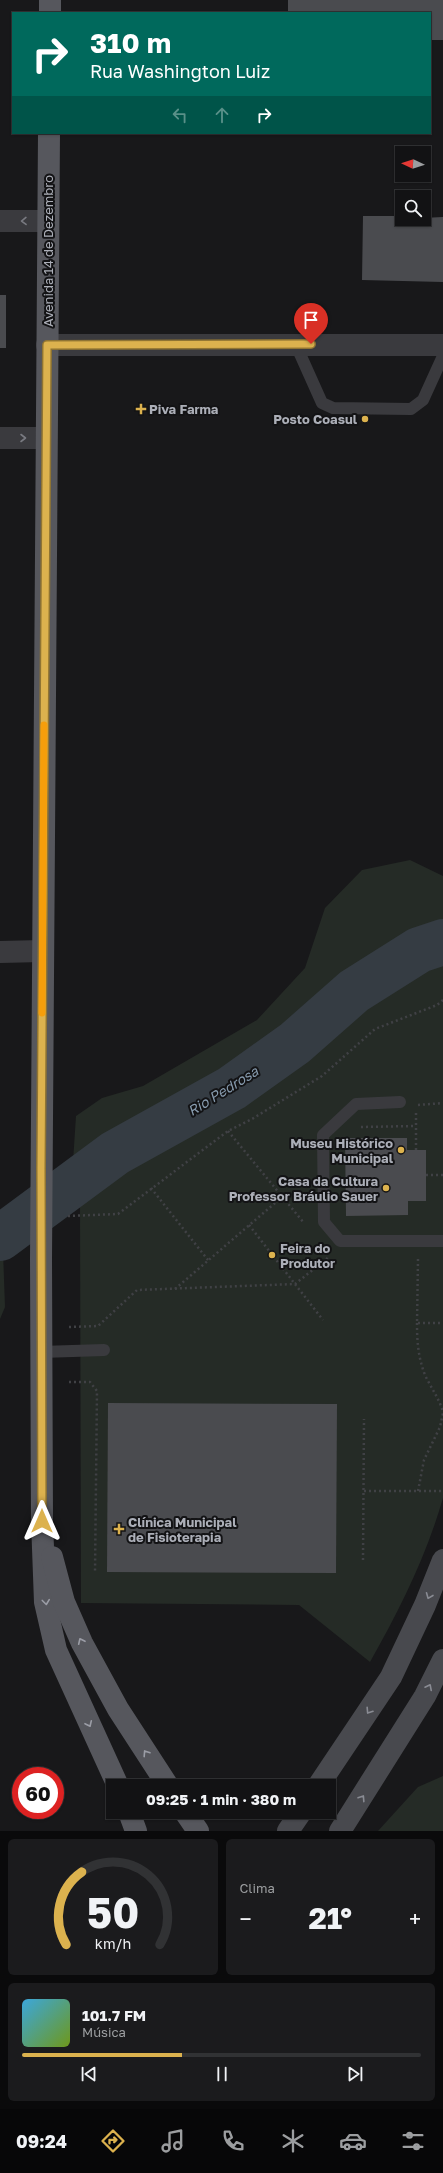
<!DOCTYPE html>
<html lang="pt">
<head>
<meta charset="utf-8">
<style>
	body { margin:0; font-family:"Golos Text",sans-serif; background:#1b1b1d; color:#f1f3f6; height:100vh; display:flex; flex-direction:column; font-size:15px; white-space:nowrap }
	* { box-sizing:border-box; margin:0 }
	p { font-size:13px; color:#9c9ea0 }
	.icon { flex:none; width:22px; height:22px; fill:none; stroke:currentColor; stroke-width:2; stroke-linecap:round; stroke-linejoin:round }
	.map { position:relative; height:1831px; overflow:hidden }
	.sheet { display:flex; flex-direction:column; gap:8px; padding:8px; background:#0a0a0b; flex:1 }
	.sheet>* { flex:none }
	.banner { position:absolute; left:12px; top:12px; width:419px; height:122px; border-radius:0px; box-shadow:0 1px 3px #0004,0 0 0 1px #313234; background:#00695c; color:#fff; overflow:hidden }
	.needle { width:26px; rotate:274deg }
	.fabs { position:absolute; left:395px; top:146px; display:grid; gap:8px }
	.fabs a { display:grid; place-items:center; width:36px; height:36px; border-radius:0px; background:#121214; box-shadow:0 1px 3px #0004,0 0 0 1px #313234; font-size:20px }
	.speed { position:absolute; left:12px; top:1767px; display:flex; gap:8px; font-size:20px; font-weight:700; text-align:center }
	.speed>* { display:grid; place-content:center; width:52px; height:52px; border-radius:50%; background:#121214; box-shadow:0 1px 3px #0004,0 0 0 1px #313234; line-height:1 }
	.speed .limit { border:6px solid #d22; background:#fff; color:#111 }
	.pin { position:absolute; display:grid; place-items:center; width:34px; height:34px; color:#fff; margin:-41px -17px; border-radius:50% 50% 50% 0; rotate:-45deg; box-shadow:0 0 4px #0007 }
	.pin .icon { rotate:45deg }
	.me { position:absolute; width:44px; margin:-22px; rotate:0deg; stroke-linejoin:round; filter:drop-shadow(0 0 3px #0008) }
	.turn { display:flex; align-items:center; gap:14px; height:84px; padding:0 12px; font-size:18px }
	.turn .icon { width:52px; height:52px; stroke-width:2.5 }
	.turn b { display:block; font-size:28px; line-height:34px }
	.lanes { display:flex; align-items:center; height:38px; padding:0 12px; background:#0003; justify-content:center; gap:20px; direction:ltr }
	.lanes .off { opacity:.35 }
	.big { font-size:30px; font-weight:700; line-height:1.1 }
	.sheet .tile { flex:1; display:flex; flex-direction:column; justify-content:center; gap:6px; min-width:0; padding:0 14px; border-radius:6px; background:#1b1b1d }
	.sheet .dial { align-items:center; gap:0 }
	.dial svg { height:104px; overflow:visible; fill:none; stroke:#313234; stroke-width:7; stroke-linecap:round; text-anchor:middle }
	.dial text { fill:#f1f3f6; stroke:none }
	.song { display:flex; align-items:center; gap:12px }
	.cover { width:48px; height:48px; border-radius:6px; background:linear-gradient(135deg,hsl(200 70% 55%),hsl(80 70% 35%)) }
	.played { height:4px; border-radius:2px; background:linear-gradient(90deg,#dcb24e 40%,#313234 40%) }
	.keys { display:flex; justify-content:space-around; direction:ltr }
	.heat { display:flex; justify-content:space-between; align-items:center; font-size:22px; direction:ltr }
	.sheet .tiles { flex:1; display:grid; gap:8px; grid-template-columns:1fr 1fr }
	.tile:last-child { grid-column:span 2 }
	.trip { position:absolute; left:106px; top:1779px; width:230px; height:40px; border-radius:0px; background:#121214; box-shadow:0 1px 3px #0004,0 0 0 1px #313234; font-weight:700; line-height:40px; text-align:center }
	.menu { display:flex; height:64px; justify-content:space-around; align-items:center; background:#070708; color:#9c9ea0 }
	.menu .icon { width:28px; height:28px }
	.menu .current { color:#dcb24e }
	.menu b { font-size:18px; color:#f1f3f6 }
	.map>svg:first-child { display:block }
	.green { fill:#252b26 }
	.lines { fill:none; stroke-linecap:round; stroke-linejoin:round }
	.river { stroke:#353c43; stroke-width:46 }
	.building { fill:#4a4b4f }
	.path { stroke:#404145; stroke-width:2.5; stroke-dasharray:2 3; stroke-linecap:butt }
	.lane { stroke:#3a3a3e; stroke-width:12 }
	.street { stroke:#3a3a3e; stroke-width:22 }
	.secondary { stroke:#48494e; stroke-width:22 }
	.primary { stroke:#56575d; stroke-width:22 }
	.oneway { stroke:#797a81 }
	.oneway2 { stroke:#898b93 }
	.oneway3 { stroke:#9b9da6 }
	.route-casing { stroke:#8f7433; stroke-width:10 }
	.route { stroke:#dcb24e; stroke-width:7 }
	.slow { stroke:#f59e0b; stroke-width:7 }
	.poi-dot { fill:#dcb24e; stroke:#131315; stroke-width:1.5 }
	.labels { text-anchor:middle; stroke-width:4; stroke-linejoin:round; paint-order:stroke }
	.street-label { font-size:13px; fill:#acafb8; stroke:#131315 }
	.poi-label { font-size:13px; font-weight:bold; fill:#acafb8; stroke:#131315; text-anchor:start }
	.water-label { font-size:14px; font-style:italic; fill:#879bae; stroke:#131315 }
</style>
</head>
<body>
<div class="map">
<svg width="443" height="1831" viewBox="0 0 443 1831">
	<rect width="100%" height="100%" fill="#18181a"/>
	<!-- green -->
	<g class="green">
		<path d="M 410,860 L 443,876 L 443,1498 C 426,1557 400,1609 370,1662 L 299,1605 L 81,1603 L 80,1206 L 72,1177 L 76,1116 L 102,1098 L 143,1086 L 257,1020 L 305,968 L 325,908 L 362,870 Z"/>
		<polygon points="0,1220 2,1223 5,1307 0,1319"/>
		<polygon points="443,1776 443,1831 378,1831 418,1787"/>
	</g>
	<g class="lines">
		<!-- river -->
		<polyline class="river" points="0,1238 115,1153 232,1088 295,1043 354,991 419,950 443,942"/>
	</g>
	<!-- building -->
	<g class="building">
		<polygon points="288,0 443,0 443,40 430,40 430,13 288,13"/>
		<polygon points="363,216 402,216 402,219 443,217 443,282 362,280"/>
		<rect x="0" y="295" width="6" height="53"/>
		<polygon points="345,1138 407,1138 407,1150 426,1150 426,1201 408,1201 408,1215 346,1216"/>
		<polygon points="108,1403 337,1404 336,1573 107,1572"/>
	</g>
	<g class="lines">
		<!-- path -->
		<g class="path">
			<polyline points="418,1105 443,1103"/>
			<polyline points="416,1113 416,1150"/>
			<polyline points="361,1127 416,1126"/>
			<polyline points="228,1131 304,1223"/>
			<polyline points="426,1175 443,1175"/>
			<polyline points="151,1188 208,1260"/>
			<polyline points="68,1216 118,1214 228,1131 252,1119 322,1076 375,1029 437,1005 443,1000"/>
			<polyline points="249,1225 323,1320"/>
			<polyline points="418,1259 417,1323 443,1323"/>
			<polyline points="175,1289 282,1197"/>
			<path d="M 417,1323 C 417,1341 418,1357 425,1375 C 431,1388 439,1398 443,1412"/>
			<polyline points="69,1327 98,1326 137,1290 295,1284 329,1257"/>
			<polyline points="69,1382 90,1382 97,1391 95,1573"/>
			<polyline points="364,1491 443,1491"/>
			<polyline points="418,1491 424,1460 440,1427 443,1413"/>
			<polyline points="363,1560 364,1419"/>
		</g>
		<!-- lane -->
		<g class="lane">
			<polyline points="296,345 322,403 333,408 411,409 423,400 443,356"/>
			<polyline points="400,1102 356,1104 323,1135 324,1222 340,1241 443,1241"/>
			<polyline points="41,1352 104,1350"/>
		</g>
		<!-- street -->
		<g class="street">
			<polyline points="0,221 48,221"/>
			<polyline points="47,345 443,345"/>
			<polyline points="0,438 46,438"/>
			<polyline points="0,952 42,951"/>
		</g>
		<!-- secondary -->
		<g class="secondary">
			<polyline points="318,1786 391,1677 425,1605 443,1560"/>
			<polyline points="288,1831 301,1812"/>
			<polyline points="340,1831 425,1696 443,1660"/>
		</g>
		<!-- primary -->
		<g class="primary">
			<polyline points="50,13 50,0"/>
			<polyline points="49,133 41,1259 42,1521 45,1602 56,1650 118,1786"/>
			<polyline points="52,1557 64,1602 82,1643 118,1709 168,1786"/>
			<polyline points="129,1812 136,1831"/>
			<polyline points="185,1812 198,1831"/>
		</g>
	</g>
	<!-- one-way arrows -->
	<defs><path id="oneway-chevron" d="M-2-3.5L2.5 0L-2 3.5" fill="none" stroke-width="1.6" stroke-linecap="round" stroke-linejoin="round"/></defs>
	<g class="oneway">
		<use href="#oneway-chevron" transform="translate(24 221) rotate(179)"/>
		<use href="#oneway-chevron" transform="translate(23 438)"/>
	</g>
	<g class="oneway2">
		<use href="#oneway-chevron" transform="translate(429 1596) rotate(112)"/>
		<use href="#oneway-chevron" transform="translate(429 1687) rotate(-63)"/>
		<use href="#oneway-chevron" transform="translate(369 1711) rotate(123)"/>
		<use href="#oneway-chevron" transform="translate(362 1798) rotate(-57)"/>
	</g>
	<g class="oneway3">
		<use href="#oneway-chevron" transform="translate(46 1602) rotate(83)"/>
		<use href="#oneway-chevron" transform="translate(81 1641) rotate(-115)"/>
		<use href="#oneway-chevron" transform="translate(89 1724) rotate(65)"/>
		<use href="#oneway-chevron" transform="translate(146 1753) rotate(-123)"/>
	</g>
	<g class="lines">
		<defs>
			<polyline id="route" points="42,1521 41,1169 47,345 311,344"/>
		</defs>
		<!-- route casing -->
		<use href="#route" class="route-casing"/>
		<!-- route -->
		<use href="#route" class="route"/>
		<!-- slow -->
		<polyline class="slow" points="42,1013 44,725"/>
	</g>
	<!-- markers -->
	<g class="poi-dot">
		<path d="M139 403h4v4h4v4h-4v4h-4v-4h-4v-4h4z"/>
		<circle cx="365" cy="419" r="4"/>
		<circle cx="401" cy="1150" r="4"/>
		<circle cx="386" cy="1188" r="4"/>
		<circle cx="272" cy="1255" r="4"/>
		<path d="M117 1523h4v4h4v4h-4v4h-4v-4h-4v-4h4z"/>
	</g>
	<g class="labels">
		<!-- street labels -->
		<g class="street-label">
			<text transform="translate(48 251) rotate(-90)" y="5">Avenida 14 de Dezembro</text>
		</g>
		<!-- poi labels -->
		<g class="poi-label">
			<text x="149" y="414">Piva Farma</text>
			<text x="357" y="424" text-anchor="end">Posto Coasul</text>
			<text x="393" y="1148" text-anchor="end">Museu Histórico<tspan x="393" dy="15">Municipal</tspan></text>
			<text x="378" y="1186" text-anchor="end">Casa da Cultura<tspan x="378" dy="15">Professor Bráulio Sauer</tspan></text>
			<text x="280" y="1253">Feira do<tspan x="280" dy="15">Produtor</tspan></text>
			<text x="128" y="1527">Clínica Municipal<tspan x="128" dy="15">de Fisioterapia</tspan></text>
		</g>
		<!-- water labels -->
		<g class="water-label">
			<text transform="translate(223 1091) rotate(-32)" y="5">Rio Pedrosa</text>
		</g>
	</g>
</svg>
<div class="fabs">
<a><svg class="needle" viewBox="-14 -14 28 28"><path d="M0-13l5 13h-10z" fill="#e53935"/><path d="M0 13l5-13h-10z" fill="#9c9ea0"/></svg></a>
<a><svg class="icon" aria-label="search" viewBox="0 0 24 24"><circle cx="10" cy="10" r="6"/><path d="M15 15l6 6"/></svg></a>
</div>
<div class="speed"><div class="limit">60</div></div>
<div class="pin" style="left:311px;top:344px;background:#d93025"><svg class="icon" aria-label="arrive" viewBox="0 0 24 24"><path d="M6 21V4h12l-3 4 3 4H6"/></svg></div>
<svg class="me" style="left:42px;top:1521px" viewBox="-20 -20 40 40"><path d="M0-17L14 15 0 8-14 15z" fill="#dcb24e" stroke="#fff" stroke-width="4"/></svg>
<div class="trip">09:25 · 1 min · 380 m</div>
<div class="banner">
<div class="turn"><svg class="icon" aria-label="right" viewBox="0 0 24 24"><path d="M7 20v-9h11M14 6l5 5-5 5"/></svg><div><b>310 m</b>Rua Washington Luiz</div></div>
<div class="lanes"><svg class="icon off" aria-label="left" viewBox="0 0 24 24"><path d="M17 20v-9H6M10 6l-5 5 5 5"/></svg><svg class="icon off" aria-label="ahead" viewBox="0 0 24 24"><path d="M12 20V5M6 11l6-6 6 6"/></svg><svg class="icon" aria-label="right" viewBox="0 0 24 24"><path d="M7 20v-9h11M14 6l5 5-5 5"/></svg></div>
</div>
</div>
<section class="sheet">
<div class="tiles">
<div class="tile dial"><svg viewBox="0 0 100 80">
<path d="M14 69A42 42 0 1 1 86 69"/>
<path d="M14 69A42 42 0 0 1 26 13" stroke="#dcb24e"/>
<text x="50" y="56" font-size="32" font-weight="700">50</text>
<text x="50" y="72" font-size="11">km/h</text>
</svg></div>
<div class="tile"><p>Clima</p>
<div class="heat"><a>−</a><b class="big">21°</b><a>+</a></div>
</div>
<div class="tile">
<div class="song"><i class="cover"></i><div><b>101.7 FM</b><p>Música</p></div></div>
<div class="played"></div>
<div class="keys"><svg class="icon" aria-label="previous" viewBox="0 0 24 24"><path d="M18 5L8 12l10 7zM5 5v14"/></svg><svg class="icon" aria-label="pause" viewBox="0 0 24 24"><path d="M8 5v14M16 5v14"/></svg><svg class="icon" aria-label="next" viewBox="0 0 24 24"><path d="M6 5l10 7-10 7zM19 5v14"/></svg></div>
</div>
</div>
</section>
<nav class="menu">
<b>09:24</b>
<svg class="icon current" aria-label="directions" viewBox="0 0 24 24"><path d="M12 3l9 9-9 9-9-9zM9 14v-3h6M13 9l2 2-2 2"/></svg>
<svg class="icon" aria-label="music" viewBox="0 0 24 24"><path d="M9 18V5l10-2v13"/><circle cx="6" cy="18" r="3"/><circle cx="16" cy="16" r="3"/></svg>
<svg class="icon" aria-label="phone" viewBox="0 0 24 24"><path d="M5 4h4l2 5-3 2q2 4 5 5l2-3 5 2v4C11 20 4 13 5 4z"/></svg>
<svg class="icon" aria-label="climate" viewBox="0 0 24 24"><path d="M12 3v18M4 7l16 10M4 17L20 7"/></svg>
<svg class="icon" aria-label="car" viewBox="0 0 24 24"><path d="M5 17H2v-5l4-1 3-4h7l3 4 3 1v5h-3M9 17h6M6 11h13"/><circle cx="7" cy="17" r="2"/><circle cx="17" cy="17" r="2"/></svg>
<svg class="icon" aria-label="filters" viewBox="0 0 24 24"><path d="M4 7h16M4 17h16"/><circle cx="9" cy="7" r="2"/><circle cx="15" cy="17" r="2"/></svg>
</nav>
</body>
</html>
